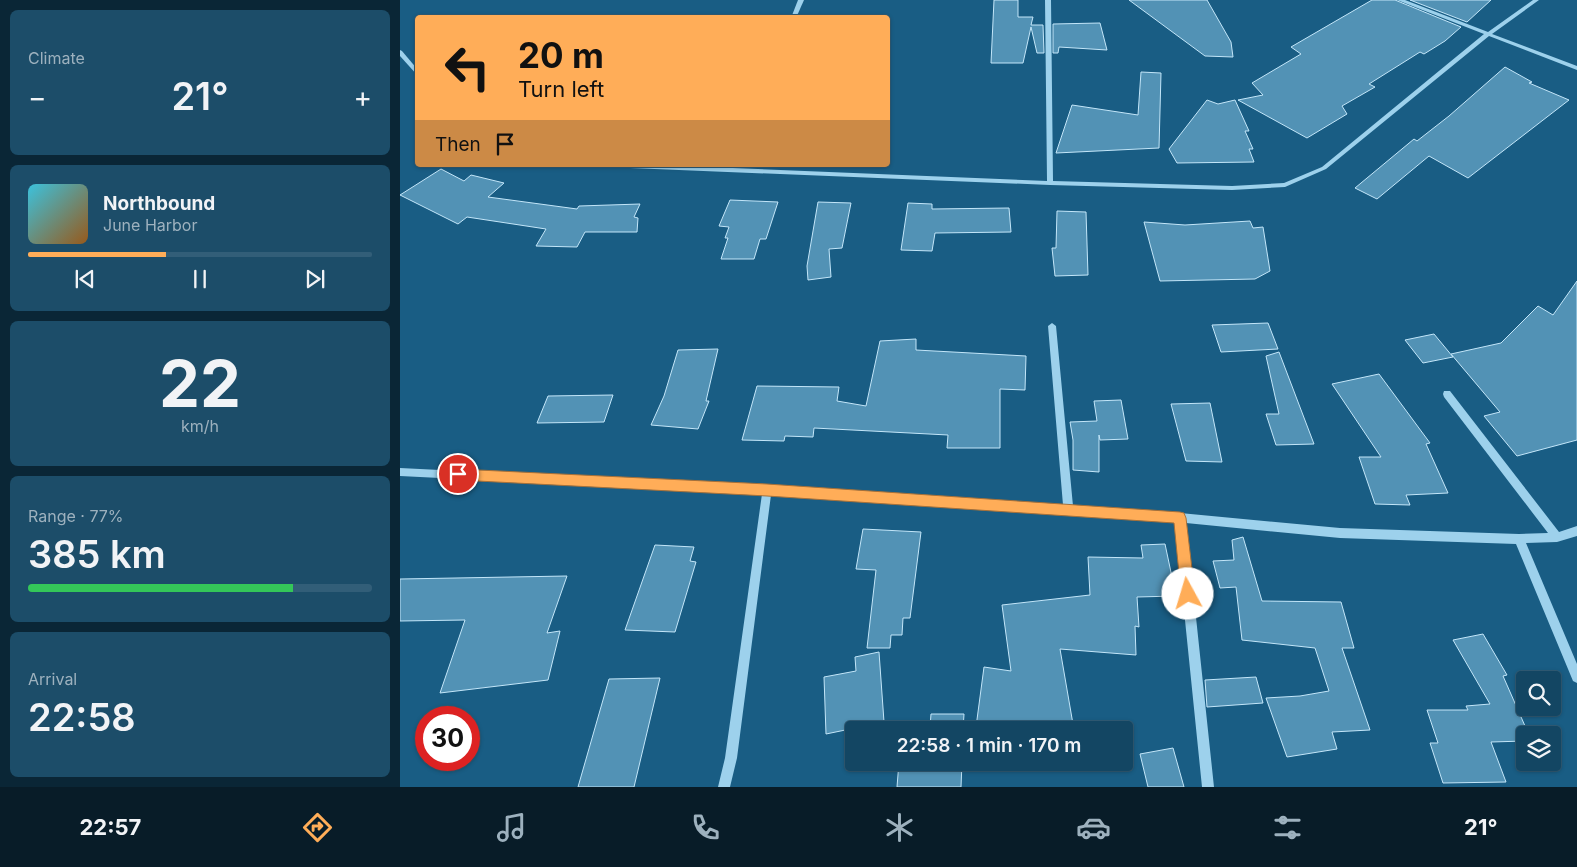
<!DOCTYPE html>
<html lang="en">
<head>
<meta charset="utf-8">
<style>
	body { margin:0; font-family:Inter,sans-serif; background:#1c4d69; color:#f1f3f6; height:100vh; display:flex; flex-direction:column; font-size:19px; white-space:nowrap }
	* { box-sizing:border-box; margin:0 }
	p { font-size:16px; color:#9db1be }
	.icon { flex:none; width:28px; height:28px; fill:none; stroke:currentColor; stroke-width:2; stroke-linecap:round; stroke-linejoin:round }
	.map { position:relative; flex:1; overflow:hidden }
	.details { display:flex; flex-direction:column; gap:10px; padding:10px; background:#0a2636; width:400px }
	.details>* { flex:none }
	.guide { position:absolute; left:15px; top:15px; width:475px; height:152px; border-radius:5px; box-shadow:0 1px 4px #0004,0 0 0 1px #325e78; background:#ffad58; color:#111; overflow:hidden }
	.controls { position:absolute; left:1116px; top:671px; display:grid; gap:10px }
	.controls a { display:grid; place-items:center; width:45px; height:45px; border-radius:5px; background:#134663; box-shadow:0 1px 4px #0004,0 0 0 1px #325e78; font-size:25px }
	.speed { position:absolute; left:15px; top:706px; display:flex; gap:10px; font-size:25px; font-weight:700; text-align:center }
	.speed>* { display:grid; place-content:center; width:65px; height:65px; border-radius:50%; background:#134663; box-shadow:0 1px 4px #0004,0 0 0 1px #325e78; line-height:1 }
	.speed .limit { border:8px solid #d22; background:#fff; color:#111 }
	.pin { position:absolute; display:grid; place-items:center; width:42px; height:42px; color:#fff; margin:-21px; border:2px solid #fff; border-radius:50%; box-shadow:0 1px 5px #0007 }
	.me { position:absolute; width:55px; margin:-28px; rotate:354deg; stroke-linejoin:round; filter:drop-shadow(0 0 4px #0008) }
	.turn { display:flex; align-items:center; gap:18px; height:105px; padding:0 20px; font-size:22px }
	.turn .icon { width:65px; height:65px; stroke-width:2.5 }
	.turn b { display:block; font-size:35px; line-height:42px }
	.then { display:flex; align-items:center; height:48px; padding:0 20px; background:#0003; gap:10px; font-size:19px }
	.big { font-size:38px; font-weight:600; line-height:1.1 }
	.details .card { flex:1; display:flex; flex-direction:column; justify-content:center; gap:8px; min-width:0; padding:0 18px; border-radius:8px; background:#1c4d69 }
	.details .dial { align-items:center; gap:0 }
	.dial b { font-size:65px; line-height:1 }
	.song { display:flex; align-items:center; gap:15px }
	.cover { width:60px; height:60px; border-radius:8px; background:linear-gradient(135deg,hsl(190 70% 55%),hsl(30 70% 35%)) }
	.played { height:5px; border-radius:2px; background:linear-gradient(90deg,#ffad58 40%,#325e78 40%) }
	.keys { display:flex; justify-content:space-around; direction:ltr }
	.heat { display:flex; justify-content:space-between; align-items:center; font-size:28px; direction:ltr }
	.charge { height:8px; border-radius:4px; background:linear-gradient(90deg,#34c759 77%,#325e78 0) }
	.trip { position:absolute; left:445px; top:721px; width:288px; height:50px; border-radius:5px; background:#134663; box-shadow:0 1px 4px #0004,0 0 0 1px #325e78; font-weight:600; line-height:50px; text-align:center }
	.tab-bar { display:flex; height:80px; justify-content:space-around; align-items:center; background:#081c28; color:#9db1be }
	.tab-bar .icon { width:35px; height:35px }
	.tab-bar .active { color:#ffad58 }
	.tab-bar b { font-size:22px; color:#f1f3f6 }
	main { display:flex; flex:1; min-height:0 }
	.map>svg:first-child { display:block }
	.building { fill:#5292b5; stroke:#c3e6f9 }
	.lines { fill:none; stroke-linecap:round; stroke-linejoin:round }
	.minor { fill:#9dd1ec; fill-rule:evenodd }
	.route { fill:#ffad58; stroke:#a67039 }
</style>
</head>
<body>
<main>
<section class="details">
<div class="card"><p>Climate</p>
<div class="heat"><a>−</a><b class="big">21°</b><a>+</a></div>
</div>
<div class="card">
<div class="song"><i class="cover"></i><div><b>Northbound</b><p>June Harbor</p></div></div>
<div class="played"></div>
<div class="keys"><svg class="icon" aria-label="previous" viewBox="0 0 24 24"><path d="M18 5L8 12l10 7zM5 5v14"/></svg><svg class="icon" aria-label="pause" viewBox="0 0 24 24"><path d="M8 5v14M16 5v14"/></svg><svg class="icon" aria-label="next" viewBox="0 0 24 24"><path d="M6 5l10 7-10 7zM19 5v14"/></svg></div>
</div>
<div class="card dial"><b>22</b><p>km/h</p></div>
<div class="card"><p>Range · 77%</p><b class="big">385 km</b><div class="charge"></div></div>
<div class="card"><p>Arrival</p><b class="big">22:58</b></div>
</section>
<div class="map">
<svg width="1177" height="787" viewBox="0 0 1177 787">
	<rect width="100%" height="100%" fill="#195d84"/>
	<!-- building -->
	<g class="building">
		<polygon points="594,0 618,0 618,17 633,17 631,25 643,25 644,53 637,53 631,27 623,63 591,63"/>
		<polygon points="729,0 807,0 831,42 833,57 805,56"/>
		<polygon points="972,0 995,0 1061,27 1045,41 1024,54 1020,52 969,84 975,87 942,106 947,114 907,138 838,100 863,95 852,83 901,54 891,47"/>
		<polygon points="1010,0 1091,0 1067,22"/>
		<polygon points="700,23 707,50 659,47 658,53 653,53 653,24"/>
		<polygon points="1105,67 1132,82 1129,83 1169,100 1068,178 1029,156 977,199 955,188 1014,139 1017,141 1049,116"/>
		<polygon points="741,72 761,73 759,148 656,153 672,105 738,115"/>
		<polygon points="807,100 818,104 835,100 849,131 845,131 853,149 849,149 854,162 777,163 769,149"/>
		<polygon points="41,169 64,181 71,175 104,183 88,197 177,209 179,206 240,204 234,217 238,218 237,232 185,232 177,247 136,246 146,229 67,217 58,224 0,195"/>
		<polygon points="330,200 378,202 366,239 360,239 354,259 321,259 328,238 325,238 329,227 319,226"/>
		<polygon points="418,202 451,203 442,248 429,249 431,277 408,280 407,266"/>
		<polygon points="508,203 532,204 532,209 609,208 611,232 535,233 532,251 501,250"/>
		<polygon points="657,211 686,212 688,275 655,276 652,248 656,248"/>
		<polygon points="850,221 853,228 863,227 870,271 855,279 760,281 744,222 785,225"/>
		<polygon points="1177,281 1177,440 1117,456 1084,416 1100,412 1051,354 1101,343 1138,306 1153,315"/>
		<polygon points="868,323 878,349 821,352 812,325"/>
		<polygon points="1034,334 1053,357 1023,363 1005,340"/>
		<polygon points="516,339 516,350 626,356 625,390 600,389 600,448 547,448 548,435 414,428 413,437 385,436 384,441 342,440 357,386 439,387 437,401 466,406 480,341"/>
		<polygon points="318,349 306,401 309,401 298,429 251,425 264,396 278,350"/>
		<polygon points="879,352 914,444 876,445 866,414 879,414 866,356"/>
		<polygon points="979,374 1030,443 1026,444 1048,493 1006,495 1010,505 975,504 959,457 981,457 932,384"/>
		<polygon points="213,395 204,422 137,423 148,396"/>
		<polygon points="721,400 728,439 700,440 699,435 699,472 673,470 673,440 670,422 697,421 694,401"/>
		<polygon points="810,403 822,462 786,461 771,404"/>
		<polygon points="463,529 521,532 510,618 503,618 502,635 491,635 490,648 467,648 476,570 456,569"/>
		<polygon points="843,537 862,601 941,602 954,648 942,648 970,730 932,732 937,749 887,757 866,698 900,696 929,691 915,648 842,640 836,587 820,588 813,561 834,560 832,540"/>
		<polygon points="765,544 776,596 737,597 739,627 735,626 736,655 660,649 674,730 597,730 576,727 584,667 611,671 602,605 690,595 688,557 743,558 741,545"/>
		<polygon points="255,545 294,547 290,561 296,562 275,632 225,630"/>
		<polygon points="167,576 147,633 160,631 148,680 40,693 65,620 0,621 0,579"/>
		<polygon points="1083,634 1107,675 1103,676 1125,726 1125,741 1091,742 1106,782 1043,783 1030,743 1038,743 1027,710 1068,710 1066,706 1090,704 1053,640"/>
		<polygon points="479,652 484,722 426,734 424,677 456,671 455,657"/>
		<polygon points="856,677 863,703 807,707 805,680"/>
		<polygon points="260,678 234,787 178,787 209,679"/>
		<polygon points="531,714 564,714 563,730 501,730 501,726 530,727"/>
		<polygon points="773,748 784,787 748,787 740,754"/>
		<polygon points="499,762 562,762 561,787 497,787"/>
	</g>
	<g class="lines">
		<!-- minor -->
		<g class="minor">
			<polygon points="398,0 404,0 396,18 391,18"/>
			<polygon points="645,0 651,0 653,181 832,186 884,183 922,167 1084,34 997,0 1005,0 1088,32 1133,0 1139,0 1092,34 1177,66 1177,70 1089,36 926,169 885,187 832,190 650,185 206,167 203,165 258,165 647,181"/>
			<polygon points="0,50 2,51 18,70 18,76 0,56"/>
			<polygon points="652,323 656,326 673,506 780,513 940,528 1119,534 1148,533 1044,397 1043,394 1044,391 1050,391 1159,532 1177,526 1177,536 1157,542 1126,543 1177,664 1177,683 1173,681 1116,544 940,538 786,523 814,787 802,787 775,522 371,495 337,758 330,787 318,787 325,758 362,494 0,476 0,468 367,486 663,505 648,326"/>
		</g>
	</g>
	<!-- route -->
	<polygon class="route" points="58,469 367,484 780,512 784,513 786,518 795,594 793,599 788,601 783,599 781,594 774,523 367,496 58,480 54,478 52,474 54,471"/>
</svg>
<div class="controls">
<a><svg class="icon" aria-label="search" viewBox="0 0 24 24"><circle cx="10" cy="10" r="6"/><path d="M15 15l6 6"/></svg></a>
<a><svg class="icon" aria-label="layers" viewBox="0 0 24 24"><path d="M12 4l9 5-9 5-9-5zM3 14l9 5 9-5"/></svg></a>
</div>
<div class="speed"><div class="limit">30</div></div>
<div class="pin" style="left:58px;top:474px;background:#d93025"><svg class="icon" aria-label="arrive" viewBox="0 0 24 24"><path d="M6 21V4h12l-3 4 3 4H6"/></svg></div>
<svg class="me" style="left:788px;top:594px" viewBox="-20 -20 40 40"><circle r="19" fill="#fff"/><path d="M0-13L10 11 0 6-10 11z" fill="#ffad58"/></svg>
<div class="trip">22:58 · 1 min · 170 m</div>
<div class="guide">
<div class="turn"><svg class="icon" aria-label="left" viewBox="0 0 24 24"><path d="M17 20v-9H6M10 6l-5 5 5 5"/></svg><div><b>20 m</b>Turn left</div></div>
<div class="then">Then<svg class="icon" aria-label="arrive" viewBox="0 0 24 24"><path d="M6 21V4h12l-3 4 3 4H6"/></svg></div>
</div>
</div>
</main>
<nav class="tab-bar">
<b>22:57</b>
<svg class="icon active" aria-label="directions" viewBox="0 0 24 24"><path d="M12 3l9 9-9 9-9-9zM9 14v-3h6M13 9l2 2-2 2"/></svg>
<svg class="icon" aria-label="music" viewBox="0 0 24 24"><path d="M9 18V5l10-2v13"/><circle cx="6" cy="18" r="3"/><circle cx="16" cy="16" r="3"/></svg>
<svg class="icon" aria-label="phone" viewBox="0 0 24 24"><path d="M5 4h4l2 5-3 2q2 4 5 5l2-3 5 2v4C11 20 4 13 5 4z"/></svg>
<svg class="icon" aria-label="climate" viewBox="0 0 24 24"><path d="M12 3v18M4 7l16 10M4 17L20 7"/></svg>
<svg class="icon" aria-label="car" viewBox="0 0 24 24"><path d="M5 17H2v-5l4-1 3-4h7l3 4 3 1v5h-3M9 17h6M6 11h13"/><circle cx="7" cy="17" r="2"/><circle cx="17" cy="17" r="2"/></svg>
<svg class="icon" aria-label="filters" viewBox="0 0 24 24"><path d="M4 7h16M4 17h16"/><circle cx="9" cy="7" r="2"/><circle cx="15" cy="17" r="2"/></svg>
<b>21°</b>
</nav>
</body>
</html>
